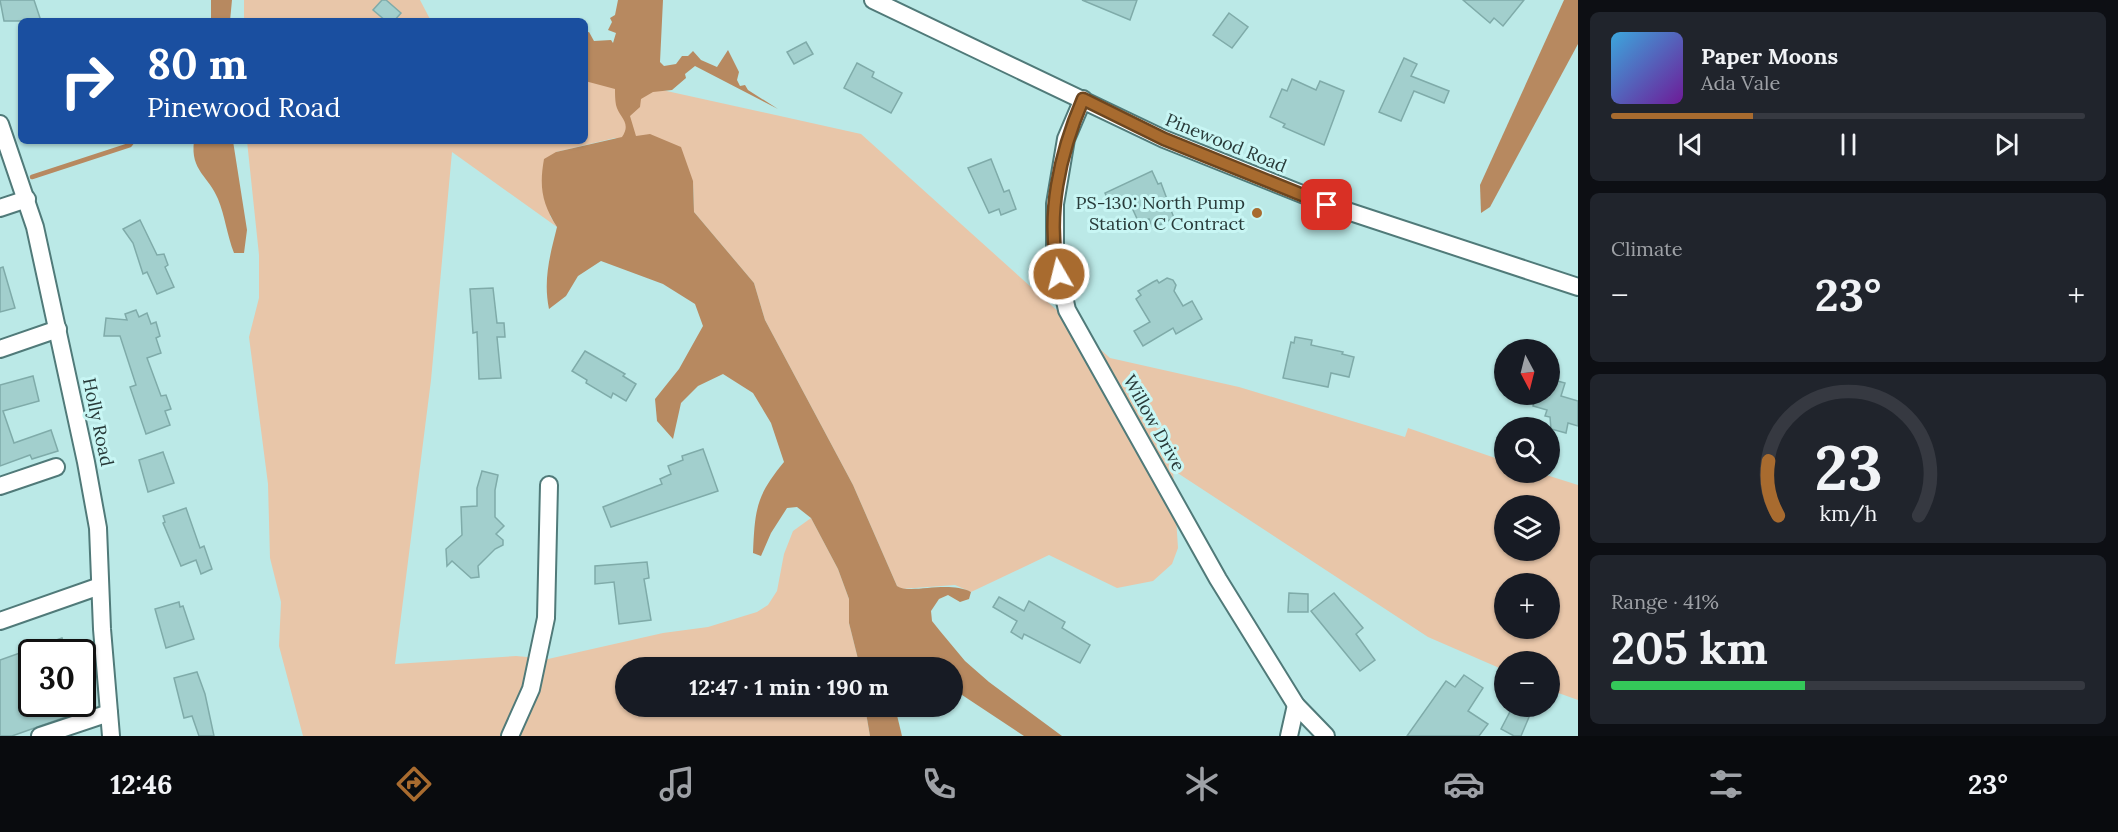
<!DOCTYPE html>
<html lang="en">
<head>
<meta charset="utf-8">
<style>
	body { margin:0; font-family:Lora,serif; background:#20242c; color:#f1f3f6; height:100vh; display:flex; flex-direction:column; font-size:22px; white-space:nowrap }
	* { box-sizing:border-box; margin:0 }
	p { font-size:20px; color:#9ea1a6 }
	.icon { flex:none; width:33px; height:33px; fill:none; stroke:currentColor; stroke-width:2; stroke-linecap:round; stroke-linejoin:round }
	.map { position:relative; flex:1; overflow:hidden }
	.details { display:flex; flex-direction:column; gap:12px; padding:12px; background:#0d0f14; width:540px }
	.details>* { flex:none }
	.top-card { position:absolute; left:18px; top:18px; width:570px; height:126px; border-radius:9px; box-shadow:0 2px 4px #0004; background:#1a4fa0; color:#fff; overflow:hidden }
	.needle { width:39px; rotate:173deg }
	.fabs { position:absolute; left:1494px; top:339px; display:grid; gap:12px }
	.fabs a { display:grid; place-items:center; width:66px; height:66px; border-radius:50%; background:#171b24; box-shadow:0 2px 4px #0004; font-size:30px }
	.speed { position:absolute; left:18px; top:639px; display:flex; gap:12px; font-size:30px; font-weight:700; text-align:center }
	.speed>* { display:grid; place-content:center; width:78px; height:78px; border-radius:50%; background:#171b24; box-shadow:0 2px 4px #0004; line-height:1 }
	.speed .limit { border:3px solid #111; border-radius:9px; background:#fff; color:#111 }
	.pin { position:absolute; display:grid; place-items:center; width:51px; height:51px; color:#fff; margin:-26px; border-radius:12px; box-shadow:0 3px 9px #0006 }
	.me { position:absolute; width:66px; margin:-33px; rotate:352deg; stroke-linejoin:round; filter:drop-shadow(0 0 4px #0008) }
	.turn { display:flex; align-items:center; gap:21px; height:126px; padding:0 30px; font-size:27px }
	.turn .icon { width:78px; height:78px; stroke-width:2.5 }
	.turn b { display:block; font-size:42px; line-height:51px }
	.big { font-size:45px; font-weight:700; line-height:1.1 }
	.details .card { flex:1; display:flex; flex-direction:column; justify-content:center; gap:9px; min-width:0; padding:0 21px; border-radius:9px; background:#20242c }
	.details .dial { align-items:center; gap:0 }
	.dial svg { height:156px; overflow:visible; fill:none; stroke:#363941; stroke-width:7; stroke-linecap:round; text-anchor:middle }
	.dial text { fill:#f1f3f6; stroke:none }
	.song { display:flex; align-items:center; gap:18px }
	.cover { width:72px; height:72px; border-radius:9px; background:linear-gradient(135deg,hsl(200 70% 55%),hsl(280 70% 35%)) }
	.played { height:6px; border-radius:3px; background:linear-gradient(90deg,#a86b2f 30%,#363941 30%) }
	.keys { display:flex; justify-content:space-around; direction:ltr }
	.heat { display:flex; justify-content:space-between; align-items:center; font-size:33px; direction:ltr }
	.charge { height:9px; border-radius:4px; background:linear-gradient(90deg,#34c759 41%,#363941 0) }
	.trip { position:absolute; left:615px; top:657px; width:348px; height:60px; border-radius:30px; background:#171b24; box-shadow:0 2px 4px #0004; font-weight:700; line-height:60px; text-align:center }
	.menu { display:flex; height:96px; justify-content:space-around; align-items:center; background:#090b0e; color:#9ea1a6 }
	.menu .icon { width:42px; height:42px }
	.menu .active { color:#a86b2f }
	.menu b { font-size:27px; color:#f1f3f6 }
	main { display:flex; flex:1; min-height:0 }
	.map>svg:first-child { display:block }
	.green { fill:#e8c6a9; fill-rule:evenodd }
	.water { fill:#b78960 }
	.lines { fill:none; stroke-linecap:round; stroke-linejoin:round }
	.stream { stroke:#b78960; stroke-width:4.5 }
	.building { fill:#a2cfcd; stroke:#7faba9; stroke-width:1.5 }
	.minor-casing { stroke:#507a79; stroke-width:20 }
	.minor { stroke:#fff; stroke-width:16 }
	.route-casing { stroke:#6d461f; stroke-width:15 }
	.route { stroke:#a86b2f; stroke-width:10 }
	.poi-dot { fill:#a86b2f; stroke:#c8f6f4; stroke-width:2 }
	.labels { text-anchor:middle; stroke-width:6; stroke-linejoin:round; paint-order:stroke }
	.street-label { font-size:18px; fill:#283a39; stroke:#c8f6f4 }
	.poi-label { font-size:18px; fill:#283a39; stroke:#c8f6f4; text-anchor:end }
</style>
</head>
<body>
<main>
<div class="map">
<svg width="1578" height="736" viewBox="0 0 1578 736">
	<rect width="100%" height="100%" fill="#bbe9e7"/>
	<!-- green -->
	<g class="green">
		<polygon points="244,0 420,0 431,21 244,21"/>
		<path d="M 585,73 L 861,134 L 1110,358 L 1239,387 L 1405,437 L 1408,428 L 1504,461 L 1504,472 L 1540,473 L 1578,485 L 1578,700 L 1550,690 L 1550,662 L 1504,662 L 1504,670 L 1428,637 L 1173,470 L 1178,548 L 1172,564 L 1153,581 L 1117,588 L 1049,555 L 971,592 L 955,585 L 901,589 L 897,586 L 853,485 L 765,320 L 754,283 L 694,212 L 693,181 L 615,138 L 556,152 L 550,216 L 557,227 L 452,152 L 431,380 L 395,664 L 516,656 L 548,659 L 663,633 L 708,627 L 757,612 L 768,605 L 777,591 L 784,554 L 793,531 L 811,518 L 838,569 L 849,599 L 849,623 L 860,667 L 626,668 L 626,706 L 865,707 L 870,736 L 303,736 L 279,646 L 281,602 L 270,558 L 268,484 L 249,337 L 259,298 L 259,255 L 247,141 L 585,141 ZM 1504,506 L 1550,506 L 1550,550 L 1504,550 ZM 1504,584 L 1550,584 L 1550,628 L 1504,628 Z"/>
	</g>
	<!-- water -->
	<g class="water">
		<polygon points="211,0 232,0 230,21 211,21"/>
		<path d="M 618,0 L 663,0 L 660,62 L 664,66 L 676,64 L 682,56 L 688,56 L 693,51 L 701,60 L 717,67 L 728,50 L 739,72 L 737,80 L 740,86 L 745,85 L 748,90 L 778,109 L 695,66 L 685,74 L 686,78 L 672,90 L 653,92 L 641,99 L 640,107 L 630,116 L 636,136 L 650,134 L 681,147 L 693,181 L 694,212 L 754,283 L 765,320 L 853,485 L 897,586 C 910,595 947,580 971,592 L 969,599 L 960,602 L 948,595 L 939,599 L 931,611 L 932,621 L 940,631 L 965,661 L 989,682 L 1062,736 L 1024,736 L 953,689 L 952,668 L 860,667 L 849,623 L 849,599 L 838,569 L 811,518 L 797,507 L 787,508 L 771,533 L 761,556 L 753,553 C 755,509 756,496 784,462 L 771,423 L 753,393 L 723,374 L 698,386 L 681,403 L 673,439 L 657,421 L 655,399 L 679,369 L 703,326 L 695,304 L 663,284 L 601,261 L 578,276 L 566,296 L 549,309 C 543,280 550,255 557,227 C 542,203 539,187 544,159 L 556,152 L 622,137 C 632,122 619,118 616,105 C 615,100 615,94 615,89 L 585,81 L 585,33 L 589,32 L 594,41 L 611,40 L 613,43 L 616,33 L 608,30 L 612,22 L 610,18 L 615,15 Z"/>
		<polygon points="1564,0 1578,0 1578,44 1490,207 1481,213 1480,185"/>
		<path d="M 194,141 L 233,141 L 247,230 L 244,253 L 234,253 C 227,235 225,216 218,199 C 209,176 190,171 194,141 Z"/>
		<polygon points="865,707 895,707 902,736 870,736"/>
	</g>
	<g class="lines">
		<!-- stream -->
		<polyline class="stream" points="32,177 130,145 133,141"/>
	</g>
	<!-- building -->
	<g class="building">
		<polygon points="0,0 34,0 41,21 4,21"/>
		<polygon points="382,0 386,0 401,13 394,21 386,21 373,10"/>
		<polygon points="1082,0 1137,0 1130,20"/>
		<polygon points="1463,0 1524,0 1503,26 1494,18 1490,23"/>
		<polygon points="1229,13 1248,27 1232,48 1213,35"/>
		<polygon points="806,42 813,54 794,64 787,52"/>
		<polygon points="1404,58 1417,64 1411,76 1449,91 1444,103 1414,91 1401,121 1379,112"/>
		<polygon points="857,63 874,72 872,77 902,93 891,113 844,88"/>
		<polygon points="1292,79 1316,90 1320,81 1344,91 1324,145 1283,127 1285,124 1270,117 1282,89 1287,91"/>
		<polygon points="991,159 1004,192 1009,190 1016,209 1001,215 999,209 989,213 968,168"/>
		<polygon points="1152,171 1158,184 1161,183 1174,218 1153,228 1149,219 1139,223 1128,199 1112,208 1105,193"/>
		<polygon points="140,220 157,255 164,254 168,265 165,267 174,287 157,294 147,272 143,274 133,243 123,229"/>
		<polygon points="3,267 15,308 0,312 0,268"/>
		<polygon points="1167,278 1173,280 1176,285 1174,291 1183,306 1192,301 1202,319 1176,334 1173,328 1143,346 1134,331 1150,322 1136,299 1141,295 1138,291 1153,282 1157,280 1159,283"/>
		<polygon points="493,288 497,323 504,323 505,337 497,337 501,378 479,379 477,332 473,333 470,289"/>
		<polygon points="136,310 139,317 147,313 151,324 156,322 160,336 156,338 161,353 147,358 161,396 166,395 171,409 165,411 170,425 146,434 130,387 136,385 120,336 104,336 106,318 127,320 125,314"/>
		<polygon points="1295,337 1312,340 1311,345 1343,352 1342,354 1354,357 1349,377 1331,373 1328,387 1283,378 1291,342 1294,343"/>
		<polygon points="585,351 625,374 623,376 636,384 626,401 613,393 611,398 586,383 587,380 572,371"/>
		<polygon points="33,376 39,401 3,411 14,443 51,430 58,451 32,459 30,455 0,466 0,385"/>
		<polygon points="1550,379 1565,383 1561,396 1578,401 1578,426 1568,423 1566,433 1551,429 1550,417 1545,416 1547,410 1533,406 1536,394 1550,394"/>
		<polygon points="703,449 718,491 611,527 603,507 662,484 660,479 671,474 668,466 683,460 682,456"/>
		<polygon points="163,452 174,483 148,492 139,460"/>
		<polygon points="482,471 498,475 495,490 495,517 504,526 496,534 503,540 503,545 495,549 478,566 479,577 471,578 452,561 447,566 446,549 462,535 461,507 477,506 477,488"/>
		<polygon points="186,508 200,548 204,546 212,569 201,574 196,560 181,566 163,523 165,522 163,516"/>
		<polygon points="647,562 649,578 644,579 651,620 619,624 614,582 595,584 595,566"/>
		<polygon points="1289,593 1308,594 1308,612 1288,612"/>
		<polygon points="1334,593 1363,628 1356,634 1375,660 1360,671 1311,611"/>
		<polygon points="999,597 1024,611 1029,601 1065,622 1062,628 1090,645 1080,663 1024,634 1022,639 1011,632 1017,621 993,607"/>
		<polygon points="179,602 180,607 183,606 194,639 166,648 155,609"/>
		<polygon points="62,638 67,652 32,652 32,704 74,704 77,713 12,736 0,736 0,660"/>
		<polygon points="197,672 205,694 214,736 199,736 192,716 184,718 174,678"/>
		<polygon points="1464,675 1483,688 1468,711 1488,724 1479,736 1407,736 1446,681 1455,687"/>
		<polygon points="1513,706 1526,706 1532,710 1521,736 1514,736 1501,729"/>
	</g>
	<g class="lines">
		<defs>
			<g id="minor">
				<polyline points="873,0 1164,139 1332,206 1578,287"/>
				<polyline points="1083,99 1066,139 1055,204 1055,257 1067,310 1218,579 1296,705 1326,736"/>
				<polyline points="0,124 35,227 86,462 98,528 102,629 111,736"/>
				<polyline points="0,208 27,199"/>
				<polyline points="0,349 58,329"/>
				<polyline points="0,486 56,467"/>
				<polyline points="0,621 100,586"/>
				<polyline points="40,736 109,713"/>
				<polyline points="510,736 531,689 546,618 549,485"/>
				<polyline points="1289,736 1296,705"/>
			</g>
		</defs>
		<!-- minor casing -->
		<use href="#minor" class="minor-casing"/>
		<!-- minor -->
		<use href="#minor" class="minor"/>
	</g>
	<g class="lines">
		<defs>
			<path id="route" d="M 1059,274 C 1045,217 1060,153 1083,99 L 1164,139 L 1327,205"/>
		</defs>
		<!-- route casing -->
		<use href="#route" class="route-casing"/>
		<!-- route -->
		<use href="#route" class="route"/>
	</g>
	<!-- markers -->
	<circle class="poi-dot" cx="1257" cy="213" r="6"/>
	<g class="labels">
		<!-- street labels -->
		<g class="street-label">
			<text transform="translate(1226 143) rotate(22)" y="6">Pinewood Road</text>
			<text transform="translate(98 422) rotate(78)" y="6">Holly Road</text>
			<text transform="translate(1154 423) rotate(61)" y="6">Willow Drive</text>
		</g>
		<!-- poi labels -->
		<g class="poi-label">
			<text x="1245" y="209">PS-130: North Pump<tspan x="1245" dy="21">Station C Contract</tspan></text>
		</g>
	</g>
</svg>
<div class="fabs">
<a><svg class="needle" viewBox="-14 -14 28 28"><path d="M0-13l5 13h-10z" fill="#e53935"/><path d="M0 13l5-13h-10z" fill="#9ea1a6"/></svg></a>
<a><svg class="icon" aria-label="search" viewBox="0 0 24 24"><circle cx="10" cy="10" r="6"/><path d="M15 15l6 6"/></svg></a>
<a><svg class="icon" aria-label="layers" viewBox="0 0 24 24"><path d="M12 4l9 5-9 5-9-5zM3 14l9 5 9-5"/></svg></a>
<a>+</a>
<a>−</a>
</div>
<div class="speed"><div class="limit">30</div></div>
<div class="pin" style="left:1327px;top:205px;background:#d93025"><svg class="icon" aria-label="arrive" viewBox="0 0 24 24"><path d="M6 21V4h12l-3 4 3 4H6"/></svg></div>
<svg class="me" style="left:1059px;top:274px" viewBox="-20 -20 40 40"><circle r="17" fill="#a86b2f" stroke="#fff" stroke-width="3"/><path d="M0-11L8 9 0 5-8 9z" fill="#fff"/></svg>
<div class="trip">12:47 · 1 min · 190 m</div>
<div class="top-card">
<div class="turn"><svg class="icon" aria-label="right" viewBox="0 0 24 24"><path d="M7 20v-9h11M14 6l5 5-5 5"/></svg><div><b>80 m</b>Pinewood Road</div></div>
</div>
</div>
<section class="details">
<div class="card">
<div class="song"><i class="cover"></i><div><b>Paper Moons</b><p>Ada Vale</p></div></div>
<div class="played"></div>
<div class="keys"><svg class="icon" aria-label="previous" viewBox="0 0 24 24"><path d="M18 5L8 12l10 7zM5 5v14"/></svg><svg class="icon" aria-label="pause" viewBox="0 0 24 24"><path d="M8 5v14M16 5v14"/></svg><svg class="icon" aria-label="next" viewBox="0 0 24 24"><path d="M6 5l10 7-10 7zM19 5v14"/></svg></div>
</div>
<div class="card"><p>Climate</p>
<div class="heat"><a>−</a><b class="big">23°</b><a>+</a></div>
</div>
<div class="card dial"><svg viewBox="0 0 100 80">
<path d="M14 69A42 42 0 1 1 86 69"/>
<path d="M14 69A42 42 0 0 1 9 41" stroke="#a86b2f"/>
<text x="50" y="56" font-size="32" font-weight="700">23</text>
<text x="50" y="72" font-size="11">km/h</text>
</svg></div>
<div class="card"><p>Range · 41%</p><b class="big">205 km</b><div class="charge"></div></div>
</section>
</main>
<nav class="menu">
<b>12:46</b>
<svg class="icon active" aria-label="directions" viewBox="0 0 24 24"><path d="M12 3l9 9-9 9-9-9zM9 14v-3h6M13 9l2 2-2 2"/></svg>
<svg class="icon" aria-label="music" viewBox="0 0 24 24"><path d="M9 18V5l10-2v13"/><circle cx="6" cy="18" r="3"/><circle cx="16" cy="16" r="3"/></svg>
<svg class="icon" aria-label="phone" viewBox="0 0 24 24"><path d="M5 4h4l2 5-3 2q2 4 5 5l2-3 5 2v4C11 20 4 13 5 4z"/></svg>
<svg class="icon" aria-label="climate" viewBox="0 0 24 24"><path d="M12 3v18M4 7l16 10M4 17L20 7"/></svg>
<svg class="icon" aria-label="car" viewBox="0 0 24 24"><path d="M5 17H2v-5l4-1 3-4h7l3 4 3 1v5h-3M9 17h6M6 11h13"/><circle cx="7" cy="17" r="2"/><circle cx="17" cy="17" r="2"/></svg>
<svg class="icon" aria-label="filters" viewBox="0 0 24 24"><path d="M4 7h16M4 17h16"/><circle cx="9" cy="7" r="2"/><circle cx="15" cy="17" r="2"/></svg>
<b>23°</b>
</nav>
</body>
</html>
